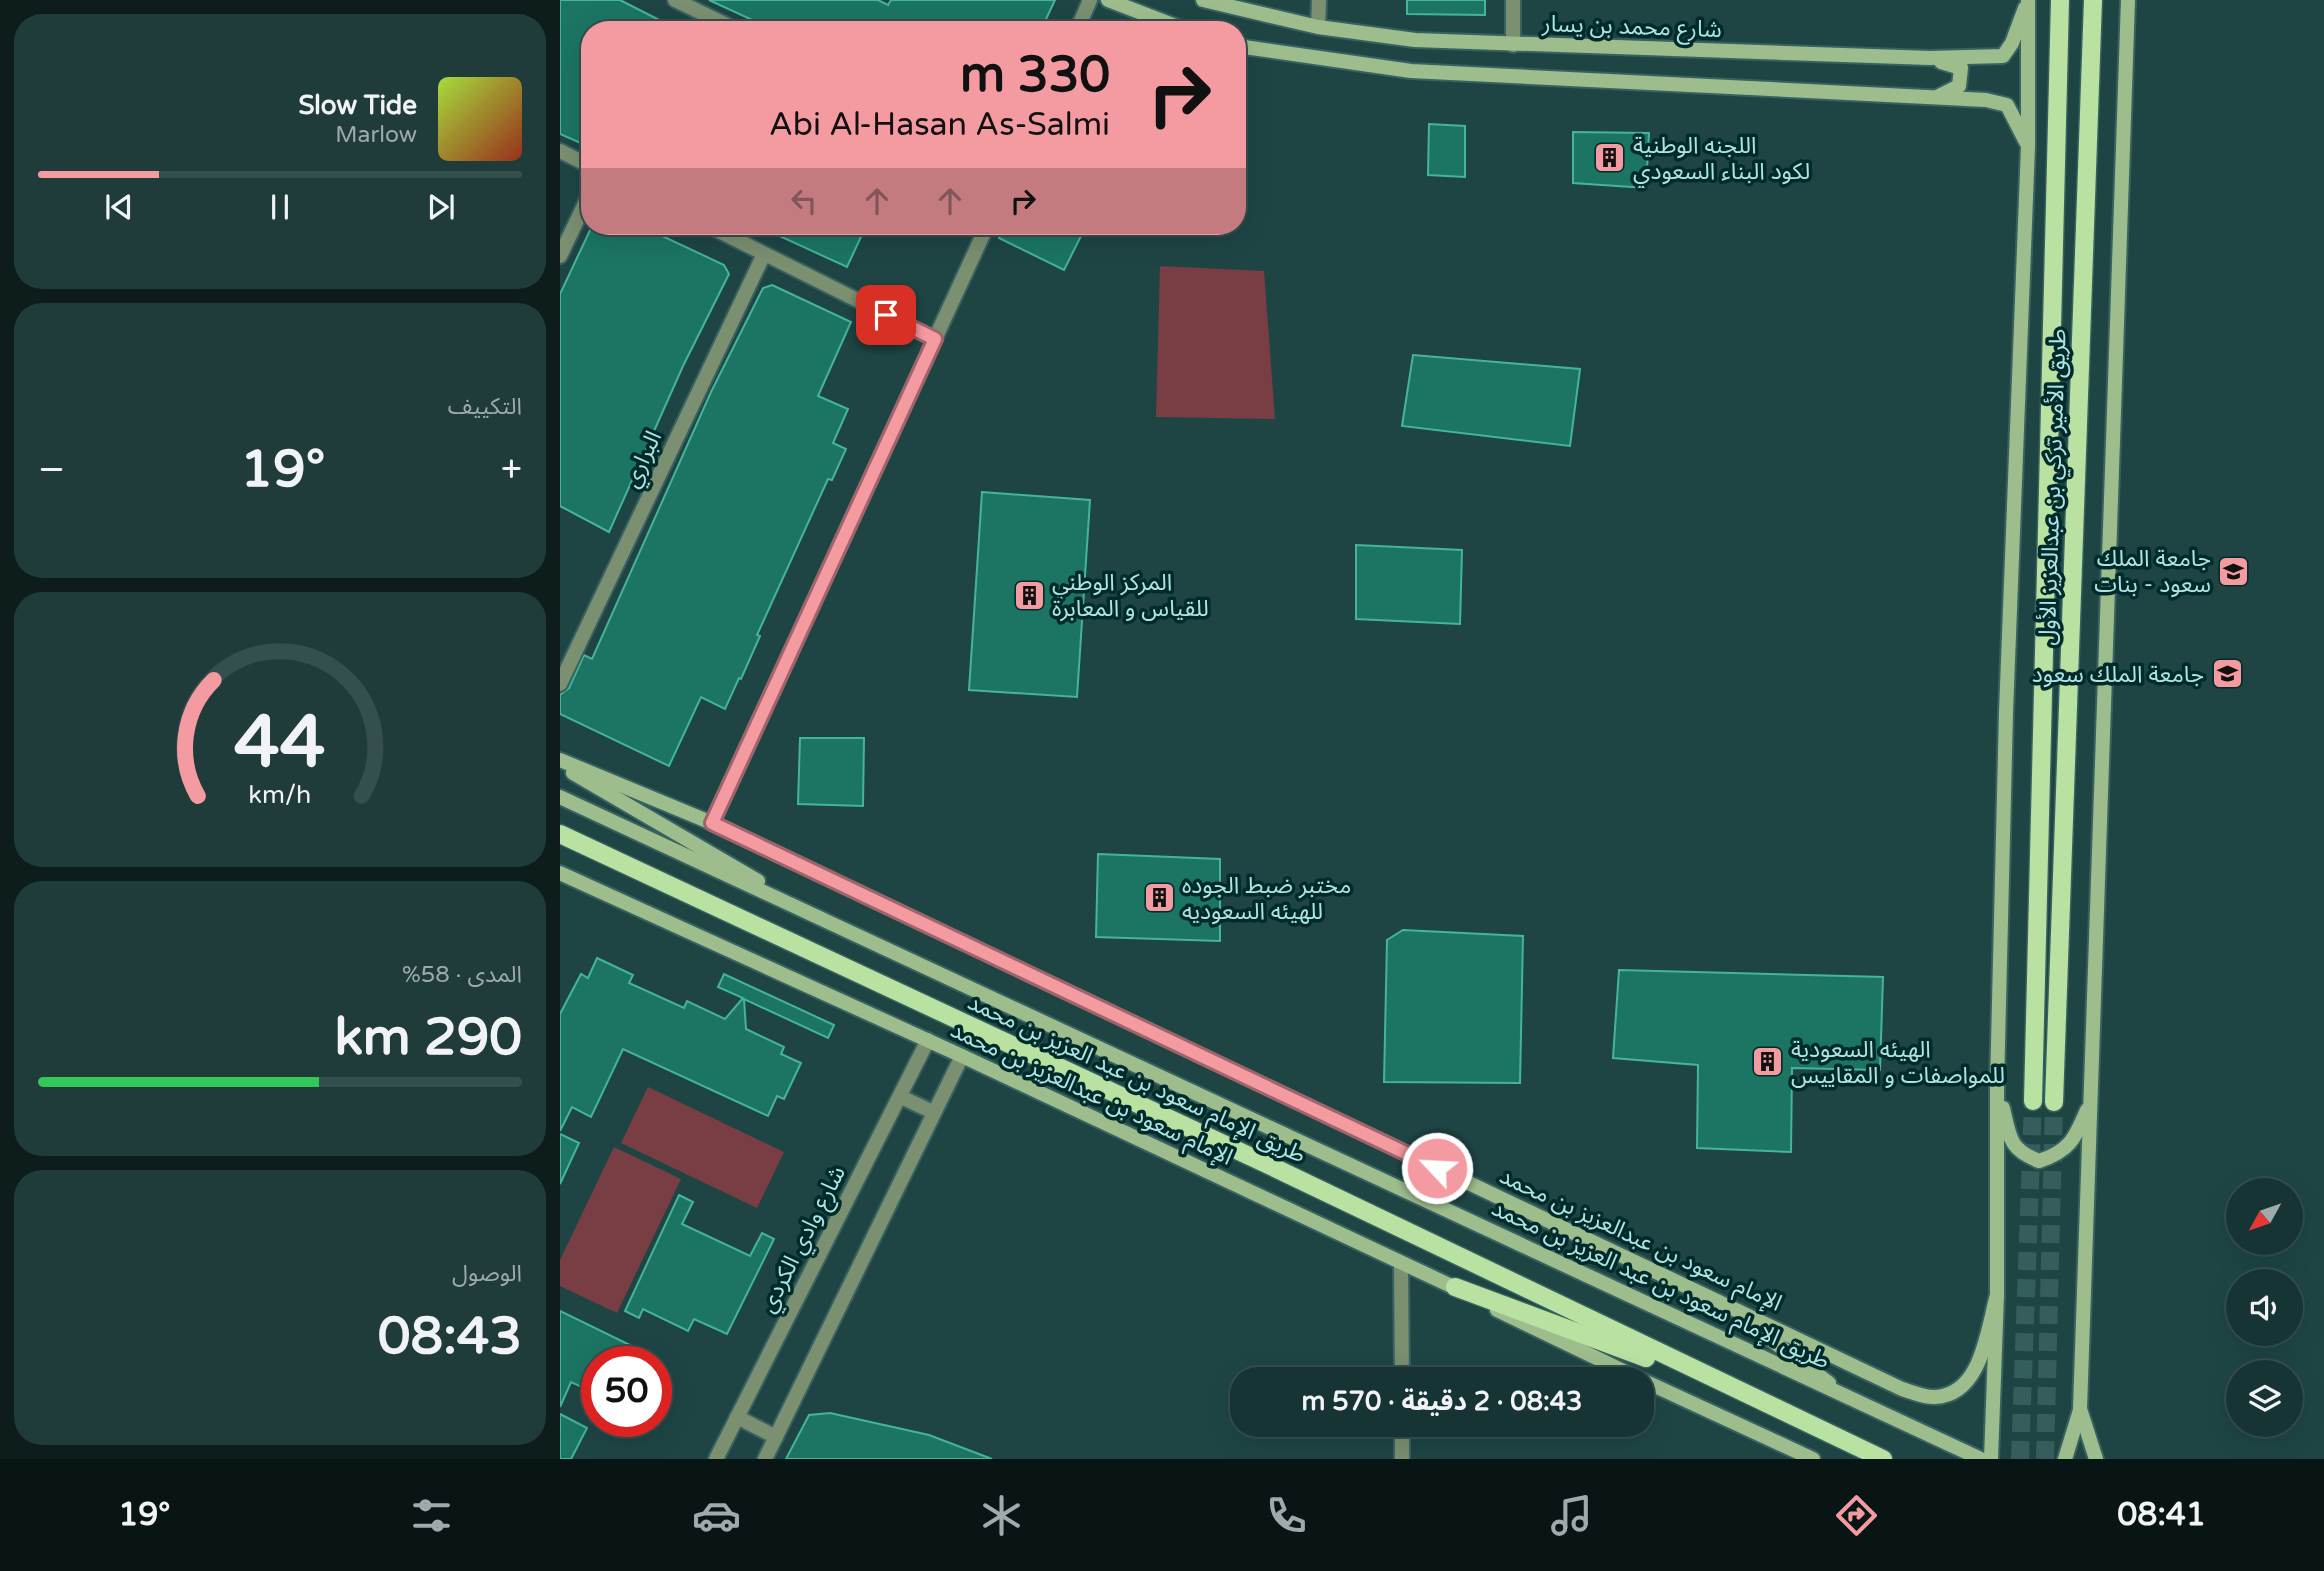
<!DOCTYPE html>
<html lang="ar">
<head>
<meta charset="utf-8">
<style>
	body { margin:0; font-family:"Varela Round","Noto Sans Arabic",sans-serif; background:#1f3c3b; color:#f1f3f6; direction:rtl; height:100vh; display:flex; flex-direction:column; font-size:26px; white-space:nowrap }
	* { box-sizing:border-box; margin:0 }
	p { font-size:23px; color:#9eaaac }
	.icon { flex:none; width:38px; height:38px; fill:none; stroke:currentColor; stroke-width:2; stroke-linecap:round; stroke-linejoin:round }
	.map { position:relative; flex:1; overflow:hidden; direction:ltr }
	.panel { display:flex; flex-direction:column; gap:14px; padding:14px; background:#0c1d1c; width:560px }
	.panel>* { flex:none }
	.hud { position:absolute; left:21px; top:21px; width:665px; height:214px; border-radius:28px; box-shadow:0 7px 28px #0002,0 0 0 2px #354f4e; direction:rtl; background:#f49aa1; color:#111; overflow:hidden }
	.needle { width:46px; rotate:230deg }
	.buttons { position:absolute; left:1666px; top:1178px; display:grid; gap:14px }
	.buttons a { display:grid; place-items:center; width:77px; height:77px; border-radius:50%; background:#163433; box-shadow:0 7px 28px #0002,0 0 0 2px #354f4e; font-size:35px }
	.speed { position:absolute; left:21px; top:1346px; display:flex; gap:14px; font-size:35px; font-weight:700; text-align:center }
	.speed>* { display:grid; place-content:center; width:91px; height:91px; border-radius:50%; background:#163433; box-shadow:0 7px 28px #0002,0 0 0 2px #354f4e; line-height:1 }
	.speed .limit { border:10px solid #d22; background:#fff; color:#111 }
	.pin { position:absolute; display:grid; place-items:center; width:60px; height:60px; color:#fff; margin:-30px; border-radius:14px; box-shadow:0 4px 10px #0006 }
	.me { position:absolute; width:77px; margin:-38px; rotate:295deg; stroke-linejoin:round; filter:drop-shadow(0 0 5px #0008) }
	.turn { display:flex; align-items:center; gap:24px; height:147px; padding:0 21px; font-size:32px }
	.turn .icon { width:91px; height:91px; stroke-width:2.5 }
	.turn b { display:block; font-size:49px; line-height:60px }
	.lanes { display:flex; align-items:center; height:66px; padding:0 21px; background:#0003; justify-content:center; gap:35px; direction:ltr }
	.lanes .off { opacity:.35 }
	.big { font-size:52px; font-weight:700; line-height:1.1 }
	.panel .widget { flex:1; display:flex; flex-direction:column; justify-content:center; gap:10px; min-width:0; padding:0 24px; border-radius:28px; background:#1f3c3b }
	.panel .dial { align-items:center; gap:0 }
	.dial svg { height:182px; overflow:visible; fill:none; stroke:#354f4e; stroke-width:7; stroke-linecap:round; text-anchor:middle }
	.dial text { fill:#f1f3f6; stroke:none }
	.song { display:flex; align-items:center; gap:21px }
	.cover { width:84px; height:84px; border-radius:10px; background:linear-gradient(135deg,hsl(80 70% 55%),hsl(10 70% 35%)) }
	.played { height:7px; border-radius:4px; background:linear-gradient(90deg,#f49aa1 25%,#354f4e 25%) }
	.keys { display:flex; justify-content:space-around; direction:ltr }
	.heat { display:flex; justify-content:space-between; align-items:center; font-size:38px; direction:ltr }
	.charge { height:10px; border-radius:5px; background:linear-gradient(90deg,#34c759 58%,#354f4e 0) }
	.trip { position:absolute; left:670px; top:1367px; width:424px; height:70px; border-radius:28px; background:#163433; box-shadow:0 7px 28px #0002,0 0 0 2px #354f4e; font-weight:700; line-height:70px; text-align:center; direction:rtl }
	.dock { display:flex; height:112px; justify-content:space-around; align-items:center; background:#091514; color:#9eaaac }
	.dock .icon { width:49px; height:49px }
	.dock .selected { color:#f49aa1 }
	.dock b { font-size:32px; color:#f1f3f6 }
	main { display:flex; flex:1; min-height:0 }
	.map>svg:first-child { display:block }
	.green { fill:#783e43 }
	.building { fill:#1b7562; stroke:#44b59b; stroke-width:2 }
	.lines { fill:none; stroke-linecap:round; stroke-linejoin:round }
	.primary-tunnel { stroke:#345d5c; stroke-width:18; stroke-dasharray:18 9; stroke-linecap:butt }
	.street-casing { stroke:#386261; stroke-width:18 }
	.secondary-casing { stroke:#386261; stroke-width:18 }
	.primary-casing { stroke:#386261; stroke-width:21 }
	.street { stroke:#7b8f71; stroke-width:14 }
	.secondary { stroke:#9ebd8d; stroke-width:14 }
	.primary { stroke:#b8e1a2; stroke-width:18 }
	.route-casing { stroke:#9f6469; stroke-width:18 }
	.route { stroke:#f49aa1; stroke-width:12 }
	.labels { text-anchor:middle; stroke-width:7; stroke-linejoin:round; paint-order:stroke }
	.street-label { font-size:23px; fill:#afe4e3; stroke:#012b2b }
	.poi-label { font-size:23px; fill:#afe4e3; stroke:#012b2b; text-anchor:start }
</style>
</head>
<body>
<main>
<div class="map">
<svg width="1764" height="1459" viewBox="0 0 1764 1459">
	<rect width="100%" height="100%" fill="#1e4544"/>
	<!-- green -->
	<g class="green">
		<polygon points="600,266 704,271 715,419 596,417"/>
		<polygon points="88,1087 224,1152 197,1208 61,1143"/>
		<polygon points="54,1147 121,1179 57,1313 0,1286 0,1260"/>
	</g>
	<!-- building -->
	<g class="building">
		<polygon points="0,0 60,0 119,30 30,30 30,135 25,145 0,134"/>
		<polygon points="149,0 318,0 328,5 331,0 495,0 481,30 214,30"/>
		<polygon points="847,0 925,0 925,15 847,14"/>
		<polygon points="869,124 905,126 905,177 868,175"/>
		<polygon points="1013,132 1089,133 1086,188 1013,183"/>
		<polygon points="32,226 81,226 164,265 169,274 123,366 49,532 0,506 0,294"/>
		<polygon points="198,226 306,226 287,267"/>
		<polygon points="445,226 526,226 504,270 439,238"/>
		<polygon points="212,285 291,322 258,396 288,409 273,443 286,449 272,480 268,479 197,635 200,636 181,679 179,678 165,709 141,697 109,766 0,714 0,695 9,688 24,655 32,659 151,392 203,288"/>
		<polygon points="853,355 1020,369 1010,446 842,426"/>
		<polygon points="422,492 530,500 517,697 409,690"/>
		<polygon points="796,545 902,550 900,624 796,619"/>
		<polygon points="240,738 304,738 303,806 238,804"/>
		<polygon points="538,854 660,859 660,941 536,937"/>
		<polygon points="843,930 963,936 960,1083 824,1082 827,940"/>
		<polygon points="37,958 73,975 69,983 124,1008 127,1001 165,1019 183,998 158,987 164,974 274,1025 268,1038 184,999 186,1029 224,1047 221,1054 241,1063 224,1099 217,1096 208,1116 63,1049 31,1117 12,1107 0,1131 0,1014 21,974 28,978"/>
		<polygon points="1059,970 1323,977 1320,1070 1232,1068 1231,1152 1137,1148 1138,1065 1053,1058"/>
		<polygon points="0,1134 19,1143 0,1184"/>
		<polygon points="119,1195 133,1202 122,1224 190,1256 202,1233 214,1239 167,1334 134,1319 128,1331 83,1309 79,1318 65,1311"/>
		<polygon points="0,1311 74,1347 67,1362 37,1362 37,1394 11,1382 0,1407"/>
		<polygon points="270,1413 369,1435 432,1459 226,1459 249,1415"/>
		<polygon points="0,1414 27,1428 11,1459 0,1459"/>
	</g>
	<g class="lines">
		<!-- primary-tunnel -->
		<g class="primary-tunnel">
			<polyline points="1460,1459 1473,1101"/>
			<polyline points="1485,1459 1494,1102"/>
		</g>
		<defs>
			<g id="street">
				<polyline points="115,0 177,30"/>
				<polyline points="758,27 759,0"/>
				<polyline points="517,30 530,0"/>
				<polyline points="953,45 953,0"/>
				<polyline points="0,151 30,166"/>
				<polyline points="149,226 375,339"/>
				<polyline points="0,256 30,193"/>
				<polyline points="0,684 204,254"/>
				<polyline points="152,823 427,226"/>
				<polyline points="341,1097 373,1112"/>
				<polyline points="841,1264 842,1379"/>
				<polyline points="177,1417 216,1437"/>
				<polyline points="156,1459 368,1040"/>
				<polyline points="205,1459 402,1056"/>
				<polyline points="842,1459 842,1424"/>
			</g>
			<g id="secondary">
				<polyline points="548,0 626,30"/>
				<polyline points="643,0 758,27 855,40 1370,58 1443,56 1452,43 1465,8"/>
				<polyline points="677,46 851,71 1426,100 1447,105 1466,142"/>
				<polyline points="1377,97 1399,86 1401,68 1381,62"/>
				<path d="M 0,760 L 152,823 L 1342,1389 C 1352,1392 1365,1398 1375,1397 C 1422,1395 1427,1330 1437,1295"/>
				<polyline points="13,773 198,881"/>
				<polyline points="0,797 1421,1459"/>
				<polyline points="0,873 402,1056 904,1292"/>
				<path d="M 1443,1108 C 1450,1138 1449,1149 1479,1161 C 1510,1151 1515,1138 1527,1110"/>
				<polyline points="937,1310 1080,1379"/>
				<polyline points="1187,1322 1269,1383"/>
				<polyline points="1082,1380 1253,1459"/>
				<polyline points="1431,1459 1437,1295 1437,1086 1446,712 1468,146 1468,0"/>
				<polyline points="1505,1459 1520,1410"/>
				<polyline points="1536,1459 1520,1409 1568,0"/>
			</g>
			<g id="primary">
				<polyline points="0,834 717,1169 1323,1459"/>
				<polyline points="1473,1101 1500,0"/>
				<polyline points="1494,1102 1533,0"/>
				<polyline points="895,1287 1086,1358"/>
			</g>
		</defs>
		<!-- street casing -->
		<use href="#street" class="street-casing"/>
		<!-- secondary casing -->
		<use href="#secondary" class="secondary-casing"/>
		<!-- primary casing -->
		<use href="#primary" class="primary-casing"/>
		<!-- street -->
		<use href="#street" class="street"/>
		<!-- secondary -->
		<use href="#secondary" class="secondary"/>
		<!-- primary -->
		<use href="#primary" class="primary"/>
	</g>
	<g class="lines">
		<defs>
			<polyline id="route" points="326,315 375,339 152,823 877,1168"/>
		</defs>
		<!-- route casing -->
		<use href="#route" class="route-casing"/>
		<!-- route -->
		<use href="#route" class="route"/>
	</g>
	<!-- icons -->
	<defs>
		<symbol id="building-square" viewBox="-11 -11 22 22"><rect x="-9" y="-9" width="18" height="18" rx="4" fill="#f49aa1" stroke="#012b2b"/><path d="M-4-6H4V6H1V3H-1V6H-4ZM-2.5-4.3h1.7v1.8h-1.7ZM.8-4.3h1.7v1.8H.8ZM-2.5-1h1.7V.8h-1.7ZM.8-1h1.7V.8H.8Z" fill="#111"/></symbol>
		<symbol id="university-square" viewBox="-11 -11 22 22"><rect x="-9" y="-9" width="18" height="18" rx="4" fill="#f49aa1" stroke="#012b2b"/><path d="M0-5L7-2L0 1L-7-2ZM-4 1L0 2.5L4 1V4Q0 6-4 4Z" fill="#111"/></symbol>
	</defs>
	<g fill-rule="evenodd">
		<use href="#building-square" x="1032" y="140" width="35" height="35"/>
		<use href="#university-square" x="1656" y="554" width="35" height="35"/>
		<use href="#building-square" x="452" y="578" width="35" height="35"/>
		<use href="#university-square" x="1650" y="656" width="35" height="35"/>
		<use href="#building-square" x="582" y="880" width="35" height="35"/>
		<use href="#building-square" x="1190" y="1044" width="35" height="35"/>
	</g>
	<g class="labels">
		<!-- street labels -->
		<g class="street-label">
			<text transform="translate(1072 26) rotate(2)" y="8">شارع محمد بن يسار</text>
			<text transform="translate(82 459) rotate(-65)" y="8">البراري</text>
			<text transform="translate(1492 487) rotate(-88)" y="8">طريق الأمير تركي بن عبدالعزيز الأول</text>
			<text transform="translate(577 1078) rotate(25)" y="8">طريق الإمام سعود بن عبد العزيز بن محمد</text>
			<text transform="translate(532 1093) rotate(25)" y="8">الإمام سعود بن عبدالعزيز بن محمد</text>
			<text transform="translate(242 1239) rotate(-63)" y="8">شارع وادي الكردي</text>
			<text transform="translate(1081 1239) rotate(25)" y="8">الإمام سعود بن عبدالعزيز بن محمد</text>
			<text transform="translate(1101 1284) rotate(25)" y="8">طريق الإمام سعود بن عبد العزيز بن محمد</text>
		</g>
		<!-- poi labels -->
		<g class="poi-label">
			<text x="1073" y="153">اللجنه الوطنية<tspan x="1073" dy="26">لكود البناء السعودي</tspan></text>
			<text x="1651" y="566" text-anchor="end">جامعة الملك<tspan x="1651" dy="26">سعود - بنات</tspan></text>
			<text x="492" y="590">المركز الوطني<tspan x="492" dy="26">للقياس و المعابرة</tspan></text>
			<text x="1644" y="682" text-anchor="end">جامعة الملك سعود</text>
			<text x="622" y="893">مختبر ضبط الجوده<tspan x="622" dy="26">للهيئه السعوديه</tspan></text>
			<text x="1231" y="1057">الهيئه السعودية<tspan x="1231" dy="26">للمواصفات و المقاييس</tspan></text>
		</g>
	</g>
</svg>
<div class="buttons">
<a><svg class="needle" viewBox="-14 -14 28 28"><path d="M0-13l5 13h-10z" fill="#e53935"/><path d="M0 13l5-13h-10z" fill="#9eaaac"/></svg></a>
<a><svg class="icon" aria-label="sound" viewBox="0 0 24 24"><path d="M4 9h4l5-4v14l-5-4H4zM17 9q2 3 0 6"/></svg></a>
<a><svg class="icon" aria-label="layers" viewBox="0 0 24 24"><path d="M12 4l9 5-9 5-9-5zM3 14l9 5 9-5"/></svg></a>
</div>
<div class="speed"><div class="limit">50</div></div>
<div class="pin" style="left:326px;top:315px;background:#d93025"><svg class="icon" aria-label="arrive" viewBox="0 0 24 24"><path d="M6 21V4h12l-3 4 3 4H6"/></svg></div>
<svg class="me" style="left:877px;top:1168px" viewBox="-20 -20 40 40"><circle r="17" fill="#f49aa1" stroke="#fff" stroke-width="3"/><path d="M0-11L8 9 0 5-8 9z" fill="#fff"/></svg>
<div class="trip">08:43 · 2 دقيقة · 570 m</div>
<div class="hud">
<div class="turn"><svg class="icon" aria-label="right" viewBox="0 0 24 24"><path d="M7 20v-9h11M14 6l5 5-5 5"/></svg><div><b>330 m</b>Abi Al-Hasan As-Salmi</div></div>
<div class="lanes"><svg class="icon off" aria-label="left" viewBox="0 0 24 24"><path d="M17 20v-9H6M10 6l-5 5 5 5"/></svg><svg class="icon off" aria-label="ahead" viewBox="0 0 24 24"><path d="M12 20V5M6 11l6-6 6 6"/></svg><svg class="icon off" aria-label="ahead" viewBox="0 0 24 24"><path d="M12 20V5M6 11l6-6 6 6"/></svg><svg class="icon" aria-label="right" viewBox="0 0 24 24"><path d="M7 20v-9h11M14 6l5 5-5 5"/></svg></div>
</div>
</div>
<section class="panel">
<div class="widget">
<div class="song"><i class="cover"></i><div><b>Slow Tide</b><p>Marlow</p></div></div>
<div class="played"></div>
<div class="keys"><svg class="icon" aria-label="previous" viewBox="0 0 24 24"><path d="M18 5L8 12l10 7zM5 5v14"/></svg><svg class="icon" aria-label="pause" viewBox="0 0 24 24"><path d="M8 5v14M16 5v14"/></svg><svg class="icon" aria-label="next" viewBox="0 0 24 24"><path d="M6 5l10 7-10 7zM19 5v14"/></svg></div>
</div>
<div class="widget"><p>التكييف</p>
<div class="heat"><a>−</a><b class="big">19°</b><a>+</a></div>
</div>
<div class="widget dial"><svg viewBox="0 0 100 80">
<path d="M14 69A42 42 0 1 1 86 69"/>
<path d="M14 69A42 42 0 0 1 21 18" stroke="#f49aa1"/>
<text x="50" y="56" font-size="32" font-weight="700">44</text>
<text x="50" y="72" font-size="11">km/h</text>
</svg></div>
<div class="widget"><p>المدى · 58%</p><b class="big">290 km</b><div class="charge"></div></div>
<div class="widget"><p>الوصول</p><b class="big">08:43</b></div>
</section>
</main>
<nav class="dock">
<b>08:41</b>
<svg class="icon selected" aria-label="directions" viewBox="0 0 24 24"><path d="M12 3l9 9-9 9-9-9zM9 14v-3h6M13 9l2 2-2 2"/></svg>
<svg class="icon" aria-label="music" viewBox="0 0 24 24"><path d="M9 18V5l10-2v13"/><circle cx="6" cy="18" r="3"/><circle cx="16" cy="16" r="3"/></svg>
<svg class="icon" aria-label="phone" viewBox="0 0 24 24"><path d="M5 4h4l2 5-3 2q2 4 5 5l2-3 5 2v4C11 20 4 13 5 4z"/></svg>
<svg class="icon" aria-label="climate" viewBox="0 0 24 24"><path d="M12 3v18M4 7l16 10M4 17L20 7"/></svg>
<svg class="icon" aria-label="car" viewBox="0 0 24 24"><path d="M5 17H2v-5l4-1 3-4h7l3 4 3 1v5h-3M9 17h6M6 11h13"/><circle cx="7" cy="17" r="2"/><circle cx="17" cy="17" r="2"/></svg>
<svg class="icon" aria-label="filters" viewBox="0 0 24 24"><path d="M4 7h16M4 17h16"/><circle cx="9" cy="7" r="2"/><circle cx="15" cy="17" r="2"/></svg>
<b>19°</b>
</nav>
</body>
</html>
